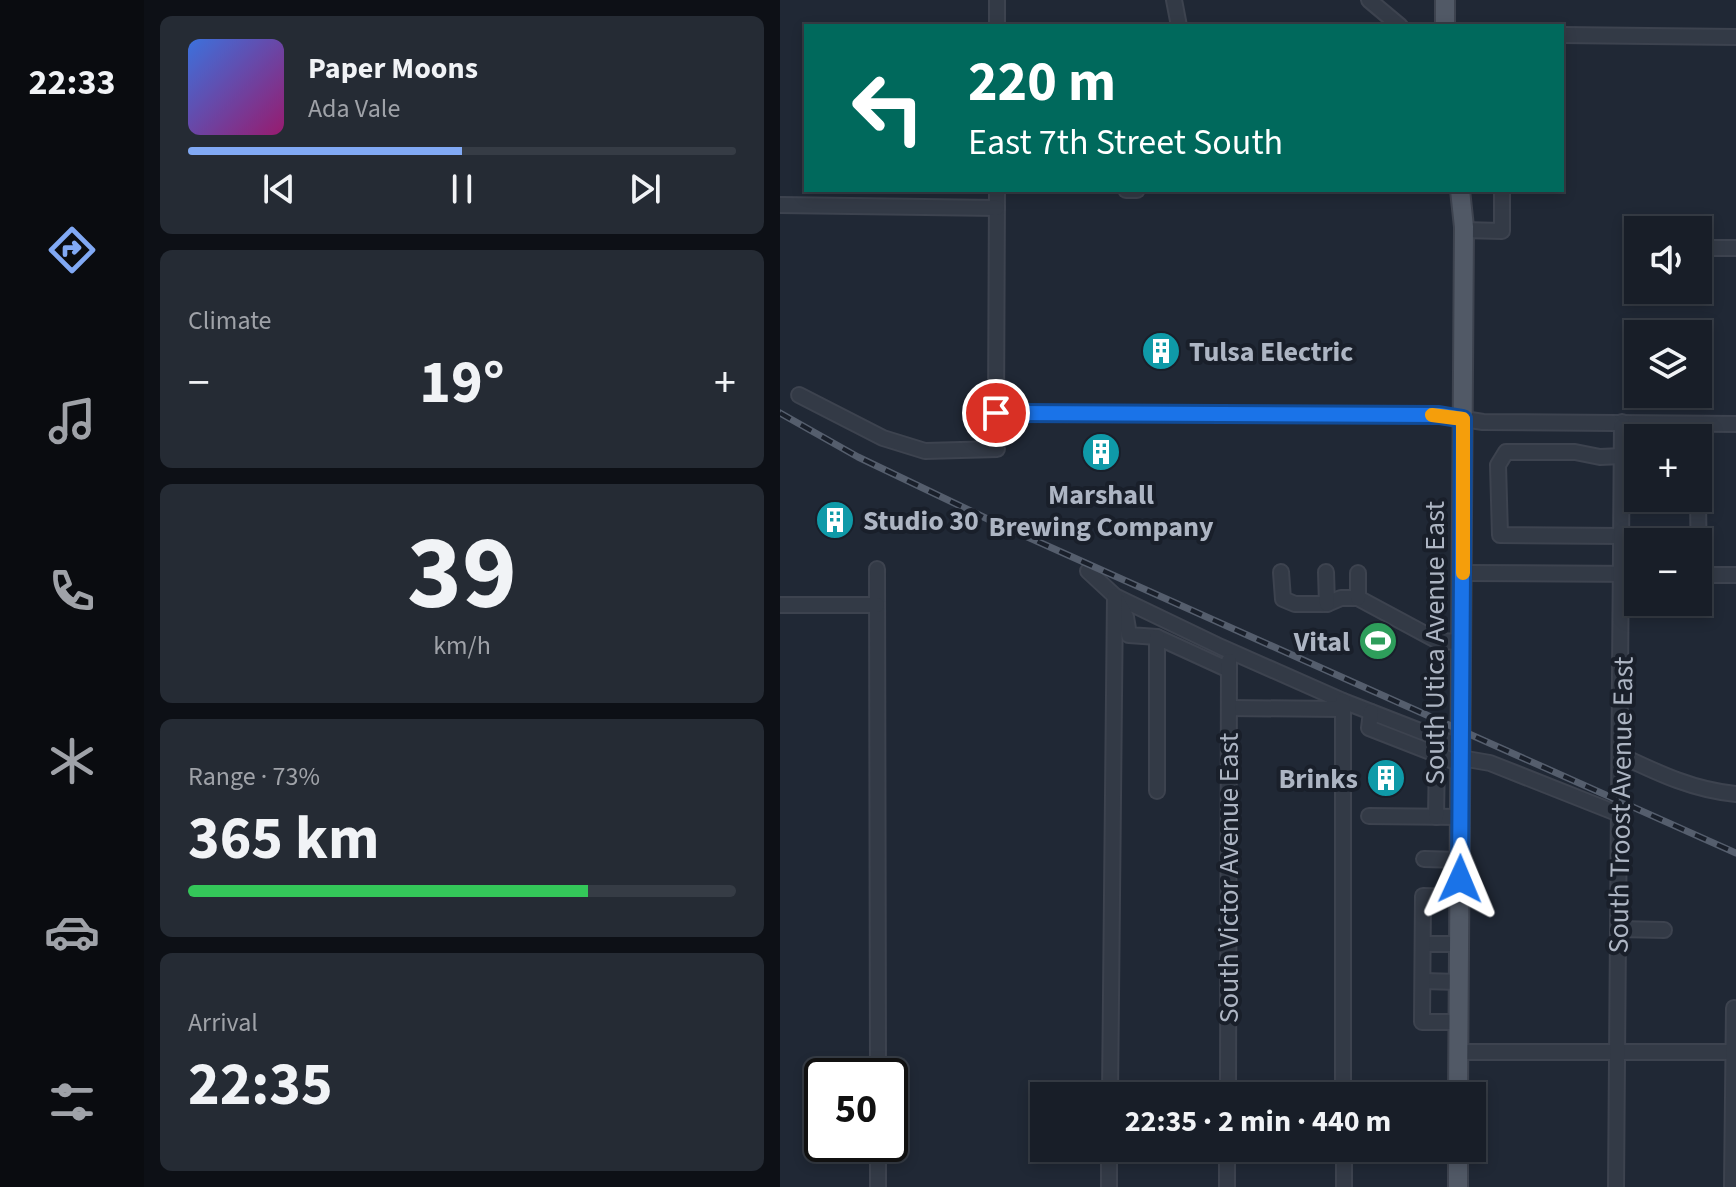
<!DOCTYPE html>
<html lang="en">
<head>
<meta charset="utf-8">
<style>
	body { margin:0; font-family:"Source Sans 3",sans-serif; background:#252b34; color:#f1f3f6; height:100vh; display:flex; flex-direction:column; font-size:30px; white-space:nowrap }
	* { box-sizing:border-box; margin:0 }
	p { font-size:26px; color:#9fa2a8 }
	.icon { flex:none; width:44px; height:44px; fill:none; stroke:currentColor; stroke-width:2; stroke-linecap:round; stroke-linejoin:round }
	.map { position:relative; flex:1; overflow:hidden }
	.panel { display:flex; flex-direction:column; gap:16px; padding:16px; background:#0d1016; width:636px }
	.panel>* { flex:none }
	.hud { position:absolute; left:24px; top:24px; width:760px; height:168px; border-radius:0px; box-shadow:0 4px 12px #0003,0 0 0 2px #363c45; background:#00695c; color:#fff; overflow:hidden }
	.tools { position:absolute; left:844px; top:216px; display:grid; gap:16px }
	.tools a { display:grid; place-items:center; width:88px; height:88px; border-radius:0px; background:#181e28; box-shadow:0 4px 12px #0003,0 0 0 2px #363c45; font-size:40px }
	.speed { position:absolute; left:24px; top:1058px; display:flex; gap:16px; font-size:40px; font-weight:700; text-align:center }
	.speed>* { display:grid; place-content:center; width:104px; height:104px; border-radius:50%; background:#181e28; box-shadow:0 4px 12px #0003,0 0 0 2px #363c45; line-height:1 }
	.speed .limit { border:4px solid #111; border-radius:12px; background:#fff; color:#111 }
	.pin { position:absolute; display:grid; place-items:center; width:68px; height:68px; color:#fff; margin:-34px; border:4px solid #fff; border-radius:50%; box-shadow:0 2px 8px #0007 }
	.me { position:absolute; width:88px; margin:-44px; rotate:1deg; stroke-linejoin:round; filter:drop-shadow(0 0 6px #0008) }
	.turn { display:flex; align-items:center; gap:28px; height:168px; padding:0 32px; font-size:36px }
	.turn .icon { width:104px; height:104px; stroke-width:2.5 }
	.turn b { display:block; font-size:56px; line-height:68px }
	.big { font-size:60px; font-weight:700; line-height:1.1 }
	.panel .tile { flex:1; display:flex; flex-direction:column; justify-content:center; gap:12px; min-width:0; padding:0 28px; border-radius:12px; background:#252b34 }
	.panel .dial { align-items:center; gap:0 }
	.dial b { font-size:104px; line-height:1 }
	.song { display:flex; align-items:center; gap:24px }
	.cover { width:96px; height:96px; border-radius:12px; background:linear-gradient(135deg,hsl(220 70% 55%),hsl(320 70% 35%)) }
	.played { height:8px; border-radius:4px; background:linear-gradient(90deg,#81a9f4 50%,#363c45 50%) }
	.keys { display:flex; justify-content:space-around; direction:ltr }
	.heat { display:flex; justify-content:space-between; align-items:center; font-size:44px; direction:ltr }
	.charge { height:12px; border-radius:6px; background:linear-gradient(90deg,#34c759 73%,#363c45 0) }
	.trip { position:absolute; left:250px; top:1082px; width:456px; height:80px; border-radius:0px; background:#181e28; box-shadow:0 4px 12px #0003,0 0 0 2px #363c45; font-weight:700; line-height:80px; text-align:center }
	main { display:flex; flex:1; min-height:0 }
	.tabs { display:flex; flex-direction:column; width:144px; justify-content:space-around; align-items:center; background:#0a0c10; color:#9fa2a8 }
	.tabs .icon { width:56px; height:56px }
	.tabs .on { color:#81a9f4 }
	.tabs b { font-size:36px; color:#f1f3f6 }
	.map>svg:first-child { display:block }
	.lines { fill:none; stroke-linecap:round; stroke-linejoin:round }
	.minor-casing { stroke:#3d434f; stroke-width:18 }
	.major-casing { stroke:#3d434f; stroke-width:22 }
	.minor { stroke:#333a46; stroke-width:14 }
	.major { stroke:#515966; stroke-width:18 }
	.rail-casing { stroke:#555e6d; stroke-width:7 }
	.rail { stroke:#191f2a; stroke-width:4; stroke-dasharray:12; stroke-linecap:butt }
	.route-casing { stroke:#114b97; stroke-width:20 }
	.route { stroke:#1a73e8; stroke-width:14 }
	.slow { stroke:#f59e0b; stroke-width:14 }
	.labels { text-anchor:middle; stroke-width:8; stroke-linejoin:round; paint-order:stroke }
	.poi-label { font-size:28px; font-weight:bold; fill:#adb5c3; stroke:#191f2a; text-anchor:start }
	.street-label { font-size:28px; fill:#adb5c3; stroke:#191f2a }
</style>
</head>
<body>
<main>
<nav class="tabs">
<b>22:33</b>
<svg class="icon on" aria-label="directions" viewBox="0 0 24 24"><path d="M12 3l9 9-9 9-9-9zM9 14v-3h6M13 9l2 2-2 2"/></svg>
<svg class="icon" aria-label="music" viewBox="0 0 24 24"><path d="M9 18V5l10-2v13"/><circle cx="6" cy="18" r="3"/><circle cx="16" cy="16" r="3"/></svg>
<svg class="icon" aria-label="phone" viewBox="0 0 24 24"><path d="M5 4h4l2 5-3 2q2 4 5 5l2-3 5 2v4C11 20 4 13 5 4z"/></svg>
<svg class="icon" aria-label="climate" viewBox="0 0 24 24"><path d="M12 3v18M4 7l16 10M4 17L20 7"/></svg>
<svg class="icon" aria-label="car" viewBox="0 0 24 24"><path d="M5 17H2v-5l4-1 3-4h7l3 4 3 1v5h-3M9 17h6M6 11h13"/><circle cx="7" cy="17" r="2"/><circle cx="17" cy="17" r="2"/></svg>
<svg class="icon" aria-label="filters" viewBox="0 0 24 24"><path d="M4 7h16M4 17h16"/><circle cx="9" cy="7" r="2"/><circle cx="15" cy="17" r="2"/></svg>
</nav>
<section class="panel">
<div class="tile">
<div class="song"><i class="cover"></i><div><b>Paper Moons</b><p>Ada Vale</p></div></div>
<div class="played"></div>
<div class="keys"><svg class="icon" aria-label="previous" viewBox="0 0 24 24"><path d="M18 5L8 12l10 7zM5 5v14"/></svg><svg class="icon" aria-label="pause" viewBox="0 0 24 24"><path d="M8 5v14M16 5v14"/></svg><svg class="icon" aria-label="next" viewBox="0 0 24 24"><path d="M6 5l10 7-10 7zM19 5v14"/></svg></div>
</div>
<div class="tile"><p>Climate</p>
<div class="heat"><a>−</a><b class="big">19°</b><a>+</a></div>
</div>
<div class="tile dial"><b>39</b><p>km/h</p></div>
<div class="tile"><p>Range · 73%</p><b class="big">365 km</b><div class="charge"></div></div>
<div class="tile"><p>Arrival</p><b class="big">22:35</b></div>
</section>
<div class="map">
<svg width="956" height="1187" viewBox="0 0 956 1187">
	<rect width="100%" height="100%" fill="#202835"/>
	<g class="lines">
		<defs>
			<g id="minor">
				<polyline points="394,0 399,26"/>
				<polyline points="589,0 620,26"/>
				<polyline points="217,26 217,0"/>
				<polyline points="782,35 956,37"/>
				<polyline points="217,190 216,413 659,415 703,422 956,424"/>
				<polyline points="346,190 357,190"/>
				<polyline points="0,205 217,208"/>
				<polyline points="683,230 722,231 722,190"/>
				<polyline points="918,248 956,248"/>
				<polyline points="19,395 103,438 145,451 217,449"/>
				<polyline points="842,456 820,457 795,452 726,452 718,465 720,535 842,536"/>
				<polyline points="918,498 919,575"/>
				<polyline points="97,569 98,1076"/>
				<polyline points="308,571 335,596 441,647 563,701 681,747"/>
				<polyline points="501,572 503,599 515,604 547,604 561,598 578,598 658,641 683,642"/>
				<polyline points="546,572 547,604"/>
				<polyline points="578,573 578,598"/>
				<polyline points="683,573 858,574"/>
				<polyline points="918,575 956,575"/>
				<polyline points="337,600 346,617 349,635 377,637 449,670"/>
				<polyline points="0,605 97,605"/>
				<polyline points="449,708 563,709"/>
				<polyline points="591,712 589,728 681,764"/>
				<path d="M 840,755 C 878,773 913,790 956,794"/>
				<polyline points="681,758 710,763 839,814"/>
				<polyline points="377,791 377,637"/>
				<polyline points="589,816 681,817"/>
				<polyline points="656,817 657,754"/>
				<polyline points="644,859 680,860"/>
				<polyline points="838,929 884,930"/>
				<polyline points="643,944 679,944"/>
				<polyline points="643,981 679,982"/>
				<polyline points="679,1022 642,1022 643,896 680,897"/>
				<polyline points="678,1052 956,1052"/>
				<polyline points="330,1096 335,596"/>
				<polyline points="448,1096 449,661"/>
				<polyline points="563,1096 563,701"/>
				<polyline points="564,1148 564,1187"/>
				<polyline points="98,1187 98,1144"/>
				<polyline points="329,1187 329,1148"/>
				<polyline points="447,1187 447,1148"/>
				<polyline points="836,1187 842,422"/>
				<polyline points="952,1187 954,1008"/>
			</g>
			<g id="major">
				<polyline points="665,26 665,0"/>
				<polyline points="678,1096 684,227 680,190"/>
				<polyline points="678,1187 678,1148"/>
			</g>
		</defs>
		<!-- minor casing -->
		<use href="#minor" class="minor-casing"/>
		<!-- major casing -->
		<use href="#major" class="major-casing"/>
		<!-- minor -->
		<use href="#minor" class="minor"/>
		<!-- major -->
		<use href="#major" class="major"/>
		<defs>
			<polyline id="rail" points="0,413 78,457 216,523 956,853"/>
		</defs>
		<!-- rail casing -->
		<use href="#rail" class="rail-casing"/>
		<!-- rail -->
		<use href="#rail" class="rail"/>
	</g>
	<g class="lines">
		<defs>
			<polyline id="route" points="216,413 659,415 683,419 680,879"/>
		</defs>
		<!-- route casing -->
		<use href="#route" class="route-casing"/>
		<!-- route -->
		<use href="#route" class="route"/>
		<!-- slow -->
		<polyline class="slow" points="652,415 683,419 683,573"/>
	</g>
	<!-- icons -->
	<defs>
		<symbol id="building-disc" viewBox="-11 -11 22 22"><circle r="9.5" fill="#0f9aa8" stroke="#191f2a"/><path d="M-4-6H4V6H1V3H-1V6H-4ZM-2.5-4.3h1.7v1.8h-1.7ZM.8-4.3h1.7v1.8H.8ZM-2.5-1h1.7V.8h-1.7ZM.8-1h1.7V.8H.8Z" fill="#fff"/></symbol>
		<symbol id="stadium-disc" viewBox="-11 -11 22 22"><circle r="9.5" fill="#2e9e5b" stroke="#191f2a"/><path d="M0-5a6.5 5 0 1 0 0 10a6.5 5 0 1 0 0-10ZM-3.5-1.8h7v3.6h-7Z" fill="#fff"/></symbol>
	</defs>
	<g fill-rule="evenodd">
		<use href="#building-disc" x="359" y="329" width="44" height="44"/>
		<use href="#building-disc" x="299" y="430" width="44" height="44"/>
		<use href="#building-disc" x="33" y="498" width="44" height="44"/>
		<use href="#stadium-disc" x="576" y="619" width="44" height="44"/>
		<use href="#building-disc" x="584" y="756" width="44" height="44"/>
	</g>
	<g class="labels">
		<!-- poi labels -->
		<g class="poi-label">
			<text x="409" y="361">Tulsa Electric</text>
			<text x="321" y="504" text-anchor="middle">Marshall<tspan x="321" dy="32">Brewing Company</tspan></text>
			<text x="83" y="530">Studio 30</text>
			<text x="570" y="651" text-anchor="end">Vital</text>
			<text x="578" y="788" text-anchor="end">Brinks</text>
		</g>
		<!-- street labels -->
		<g class="street-label">
			<text transform="translate(654 643) rotate(-90)" y="10">South Utica Avenue East</text>
			<text transform="translate(840 805) rotate(-89)" y="10">South Troost Avenue East</text>
			<text transform="translate(448 878) rotate(-90)" y="10">South Victor Avenue East</text>
		</g>
	</g>
</svg>
<div class="tools">
<a><svg class="icon" aria-label="sound" viewBox="0 0 24 24"><path d="M4 9h4l5-4v14l-5-4H4zM17 9q2 3 0 6"/></svg></a>
<a><svg class="icon" aria-label="layers" viewBox="0 0 24 24"><path d="M12 4l9 5-9 5-9-5zM3 14l9 5 9-5"/></svg></a>
<a>+</a>
<a>−</a>
</div>
<div class="speed"><div class="limit">50</div></div>
<div class="pin" style="left:216px;top:413px;background:#d93025"><svg class="icon" aria-label="arrive" viewBox="0 0 24 24"><path d="M6 21V4h12l-3 4 3 4H6"/></svg></div>
<svg class="me" style="left:680px;top:879px" viewBox="-20 -20 40 40"><path d="M0-17L14 15 0 8-14 15z" fill="#1a73e8" stroke="#fff" stroke-width="4"/></svg>
<div class="trip">22:35 · 2 min · 440 m</div>
<div class="hud">
<div class="turn"><svg class="icon" aria-label="left" viewBox="0 0 24 24"><path d="M17 20v-9H6M10 6l-5 5 5 5"/></svg><div><b>220 m</b>East 7th Street South</div></div>
</div>
</div>
</main>
</body>
</html>
